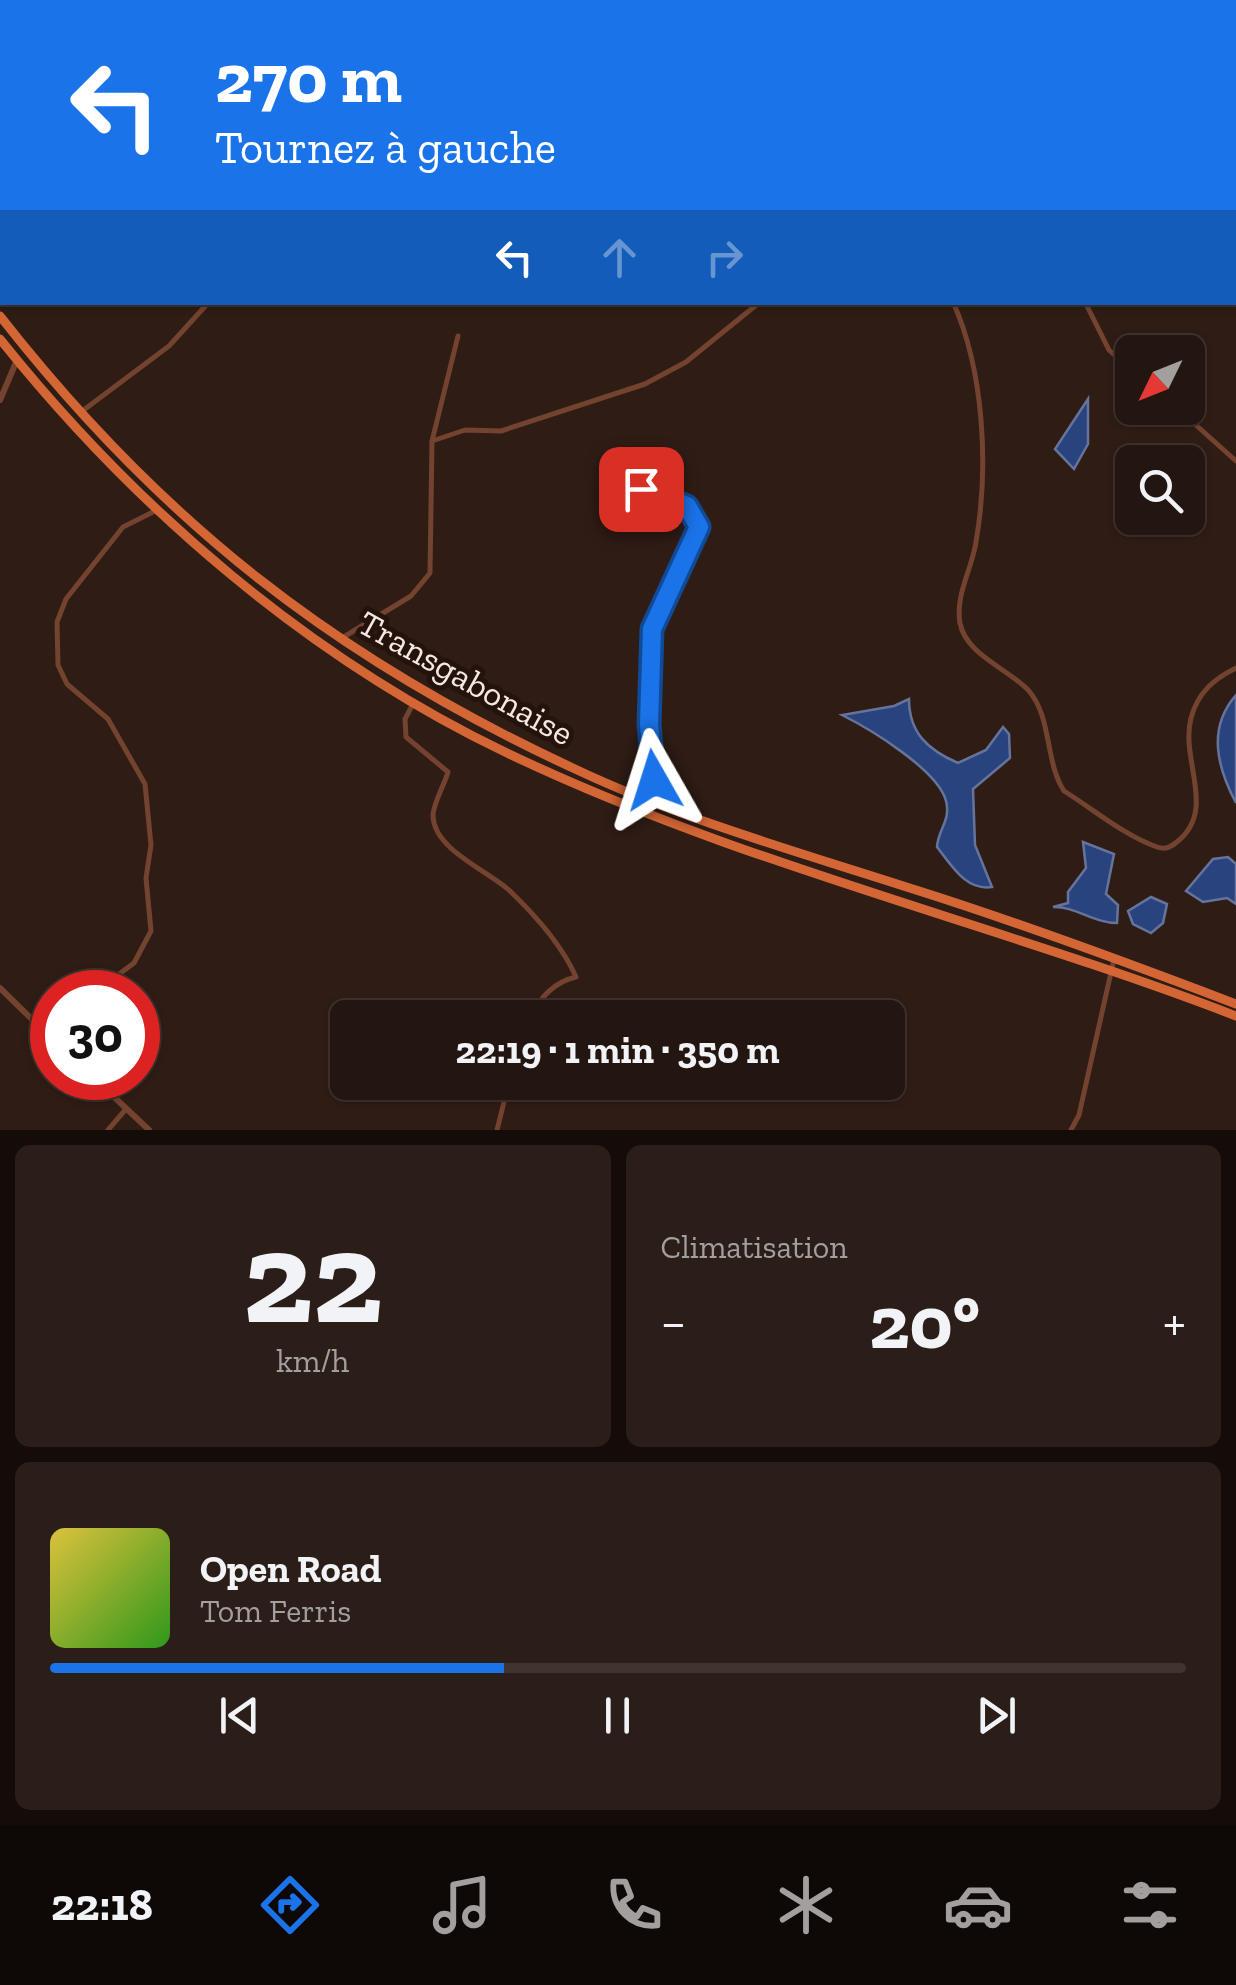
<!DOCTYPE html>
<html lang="fr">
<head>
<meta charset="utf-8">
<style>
	body { margin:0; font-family:"Zilla Slab",serif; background:#2b1e19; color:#f1f3f6; height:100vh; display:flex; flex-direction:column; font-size:38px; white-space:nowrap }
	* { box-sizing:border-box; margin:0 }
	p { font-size:32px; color:#a39f9f }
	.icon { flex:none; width:55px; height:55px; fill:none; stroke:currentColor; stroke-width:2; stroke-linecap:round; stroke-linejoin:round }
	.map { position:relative; height:1130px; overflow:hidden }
	.side { display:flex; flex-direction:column; gap:15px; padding:15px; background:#130c09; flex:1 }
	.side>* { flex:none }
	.top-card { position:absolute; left:0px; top:0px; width:1238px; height:305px; box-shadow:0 2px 8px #0004,0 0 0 2px #403430; background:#1a73e8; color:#fff; overflow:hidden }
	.needle { width:65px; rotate:227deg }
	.tools { position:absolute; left:1115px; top:335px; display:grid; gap:20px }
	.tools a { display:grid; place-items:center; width:90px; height:90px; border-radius:15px; background:#231510; box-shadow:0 2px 8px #0004,0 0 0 2px #403430; font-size:50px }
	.speed { position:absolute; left:30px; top:970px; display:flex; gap:20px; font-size:50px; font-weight:700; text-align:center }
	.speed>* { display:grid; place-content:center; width:130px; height:130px; border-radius:50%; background:#231510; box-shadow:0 2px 8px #0004,0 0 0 2px #403430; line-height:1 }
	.speed .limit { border:15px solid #d22; background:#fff; color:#111 }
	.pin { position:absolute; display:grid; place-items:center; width:85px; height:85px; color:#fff; margin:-42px; border-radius:20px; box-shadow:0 5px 15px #0006 }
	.me { position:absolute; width:110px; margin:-55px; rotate:354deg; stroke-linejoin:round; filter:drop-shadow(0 0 8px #0008) }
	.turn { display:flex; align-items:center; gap:35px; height:210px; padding:0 50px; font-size:45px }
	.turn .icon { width:130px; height:130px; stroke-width:2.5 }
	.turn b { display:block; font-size:70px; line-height:85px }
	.lanes { display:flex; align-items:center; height:95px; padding:0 50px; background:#0003; justify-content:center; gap:50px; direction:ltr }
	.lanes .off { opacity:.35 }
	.big { font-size:75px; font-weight:800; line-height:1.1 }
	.side .tile { flex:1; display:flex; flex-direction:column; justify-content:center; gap:15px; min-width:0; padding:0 35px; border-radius:15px; background:#2b1e19 }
	.side .dial { align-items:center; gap:0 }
	.dial b { font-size:130px; line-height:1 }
	.song { display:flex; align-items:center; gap:30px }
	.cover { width:120px; height:120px; border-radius:15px; background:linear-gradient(135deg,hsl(50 70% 55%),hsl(110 70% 35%)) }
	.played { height:10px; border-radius:5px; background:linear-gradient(90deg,#1a73e8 40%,#403430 40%) }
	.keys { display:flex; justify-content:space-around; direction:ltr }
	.heat { display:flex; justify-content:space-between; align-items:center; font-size:55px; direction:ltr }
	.side .tiles { flex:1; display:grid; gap:15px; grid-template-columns:1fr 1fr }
	.tile:last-child { grid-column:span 2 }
	.trip { position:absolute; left:330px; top:1000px; width:575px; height:100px; border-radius:15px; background:#231510; box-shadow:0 2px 8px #0004,0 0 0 2px #403430; font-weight:800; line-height:100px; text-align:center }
	.tab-bar { display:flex; height:160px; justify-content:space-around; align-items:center; background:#0e0806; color:#a39f9f }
	.tab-bar .icon { width:70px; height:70px }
	.tab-bar .active { color:#1a73e8 }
	.tab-bar b { font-size:45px; color:#f1f3f6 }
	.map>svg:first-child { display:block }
	.water { fill:#29437e; stroke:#66749c; stroke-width:2.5 }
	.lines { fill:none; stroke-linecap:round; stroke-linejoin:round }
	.minor { stroke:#73432f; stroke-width:5 }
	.tertiary { stroke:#73432f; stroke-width:6 }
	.trunk { stroke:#d46635; stroke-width:9 }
	.route-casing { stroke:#114b97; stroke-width:25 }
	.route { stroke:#1a73e8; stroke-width:18 }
	.labels { text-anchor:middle; stroke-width:10; stroke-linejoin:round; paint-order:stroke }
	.street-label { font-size:35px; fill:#f5e7e2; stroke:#24130c }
</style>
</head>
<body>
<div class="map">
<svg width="1236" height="1130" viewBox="0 0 1236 1130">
	<rect width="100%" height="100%" fill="#2f1c15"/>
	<!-- water -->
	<g class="water">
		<polygon points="1088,399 1088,444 1074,469 1055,449"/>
		<path d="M 1236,695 L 1236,803 C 1217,767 1207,728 1236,695 Z"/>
		<path d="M 909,699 C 909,733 928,750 958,763 L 986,750 L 1003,727 L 1009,734 L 1010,758 L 973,789 L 975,845 L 992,887 C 966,891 952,866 937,847 C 938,829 951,821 946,801 C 938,770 870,729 842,715 L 894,706 Z"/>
		<path d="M 1083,842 L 1114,854 L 1106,894 L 1118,905 L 1117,923 C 1093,923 1075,906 1053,907 L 1068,903 L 1068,892 L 1086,868 Z"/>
		<polygon points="1228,857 1236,864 1236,904 1227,898 1203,902 1186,891 1213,859"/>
		<polygon points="1151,897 1167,904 1163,923 1151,933 1133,924 1128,911"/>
	</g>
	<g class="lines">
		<!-- minor -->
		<g class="minor">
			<polyline points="359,0 359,2"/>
			<polyline points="1190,0 1192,2"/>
			<polyline points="686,2 687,0"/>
			<polyline points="1235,56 1236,57"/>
			<polyline points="1235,164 1236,163"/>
			<path d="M 953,302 C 984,371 989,467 976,542 C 972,569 955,595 960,623 C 966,655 1009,669 1029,691 C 1052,718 1045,762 1064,791 C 1093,809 1125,836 1157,847 C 1166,850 1171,847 1178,841 C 1217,809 1180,760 1191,718 C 1198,692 1214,679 1236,668"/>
			<polyline points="1085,302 1109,350 1132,371"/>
			<polyline points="1177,408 1236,461"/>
			<polyline points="81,412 169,346 209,302"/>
			<polyline points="432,441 458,336"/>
			<polyline points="641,489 687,506 699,527 652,629 649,724 655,780 649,798"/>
			<polyline points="342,638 411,596 430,573 432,441 465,430 501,431 645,384 686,362 760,302"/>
			<path d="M 413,704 L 405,719 L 406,737 L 448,772 C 444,786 433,803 433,816 C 434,850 489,871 510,891 C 535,915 562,945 576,977 C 554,982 540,997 530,1018"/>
			<polyline points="95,992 134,963 151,931 146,878 151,845 145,784 108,719 67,684 58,665 57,622 66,599 123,527 157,510"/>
			<polyline points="35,1022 52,1014"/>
			<polyline points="108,1130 126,1109"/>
			<polyline points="497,1130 509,1082"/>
			<polyline points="1071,1130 1079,1115 1114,959"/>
		</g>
		<!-- tertiary -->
		<g class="tertiary">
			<polyline points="0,400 17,360"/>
			<polyline points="0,988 52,1039"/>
			<polyline points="94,1078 149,1130"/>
		</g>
		<!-- trunk -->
		<g class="trunk">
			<path d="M 0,316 C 162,523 337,659 575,769 C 683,820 802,853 916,890 C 1024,924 1131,964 1236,1004"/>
			<path d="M 0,339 C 136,509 308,657 505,752 C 738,864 995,923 1236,1016"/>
		</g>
	</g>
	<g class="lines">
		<defs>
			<polyline id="route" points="641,489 687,506 699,527 652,629 649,724 654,780"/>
		</defs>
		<!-- route casing -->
		<use href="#route" class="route-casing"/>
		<!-- route -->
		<use href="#route" class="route"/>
	</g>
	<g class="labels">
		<!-- street labels -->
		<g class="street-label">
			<text transform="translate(466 678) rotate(29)" y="12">Transgabonaise</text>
		</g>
	</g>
</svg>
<div class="tools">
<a><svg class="needle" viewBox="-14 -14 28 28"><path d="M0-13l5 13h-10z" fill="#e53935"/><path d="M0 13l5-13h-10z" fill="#a39f9f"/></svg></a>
<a><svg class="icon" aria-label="search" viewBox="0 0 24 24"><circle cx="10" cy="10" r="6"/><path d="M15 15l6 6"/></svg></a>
</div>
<div class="speed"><div class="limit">30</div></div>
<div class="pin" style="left:641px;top:489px;background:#d93025"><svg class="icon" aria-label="arrive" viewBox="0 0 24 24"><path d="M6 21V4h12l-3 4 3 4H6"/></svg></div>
<svg class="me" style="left:654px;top:780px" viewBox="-20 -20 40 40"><path d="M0-17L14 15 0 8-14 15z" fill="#1a73e8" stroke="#fff" stroke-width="4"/></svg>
<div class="trip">22:19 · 1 min · 350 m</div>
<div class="top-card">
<div class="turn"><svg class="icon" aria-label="left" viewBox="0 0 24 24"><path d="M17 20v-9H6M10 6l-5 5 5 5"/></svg><div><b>270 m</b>Tournez à gauche</div></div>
<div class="lanes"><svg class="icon" aria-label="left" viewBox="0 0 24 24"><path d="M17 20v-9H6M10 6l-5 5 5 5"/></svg><svg class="icon off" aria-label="ahead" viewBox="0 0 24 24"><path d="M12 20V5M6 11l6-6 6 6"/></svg><svg class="icon off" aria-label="right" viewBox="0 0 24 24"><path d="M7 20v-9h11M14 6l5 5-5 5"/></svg></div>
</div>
</div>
<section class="side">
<div class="tiles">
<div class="tile dial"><b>22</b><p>km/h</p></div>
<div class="tile"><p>Climatisation</p>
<div class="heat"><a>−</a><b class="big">20°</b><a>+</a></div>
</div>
<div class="tile">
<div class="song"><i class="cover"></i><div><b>Open Road</b><p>Tom Ferris</p></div></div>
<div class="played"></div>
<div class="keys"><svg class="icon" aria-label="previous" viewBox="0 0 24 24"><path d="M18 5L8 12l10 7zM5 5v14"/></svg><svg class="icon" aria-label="pause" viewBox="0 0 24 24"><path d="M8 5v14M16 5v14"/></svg><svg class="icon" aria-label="next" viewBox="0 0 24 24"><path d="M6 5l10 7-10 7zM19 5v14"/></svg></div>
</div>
</div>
</section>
<nav class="tab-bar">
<b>22:18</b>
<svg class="icon active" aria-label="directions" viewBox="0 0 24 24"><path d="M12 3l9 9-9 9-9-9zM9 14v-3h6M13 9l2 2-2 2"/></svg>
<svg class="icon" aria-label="music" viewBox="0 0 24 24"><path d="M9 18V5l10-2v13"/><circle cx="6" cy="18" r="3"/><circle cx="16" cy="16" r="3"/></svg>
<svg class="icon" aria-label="phone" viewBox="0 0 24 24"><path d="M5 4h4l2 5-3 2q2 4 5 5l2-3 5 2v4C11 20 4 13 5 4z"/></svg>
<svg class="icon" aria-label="climate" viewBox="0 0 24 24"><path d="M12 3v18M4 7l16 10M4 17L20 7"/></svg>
<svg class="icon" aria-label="car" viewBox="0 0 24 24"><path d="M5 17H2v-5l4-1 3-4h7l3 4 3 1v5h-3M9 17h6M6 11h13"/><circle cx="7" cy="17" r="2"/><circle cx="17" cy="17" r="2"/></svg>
<svg class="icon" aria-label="filters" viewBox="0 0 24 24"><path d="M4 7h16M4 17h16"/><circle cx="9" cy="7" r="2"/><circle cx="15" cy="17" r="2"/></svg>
</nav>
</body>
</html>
